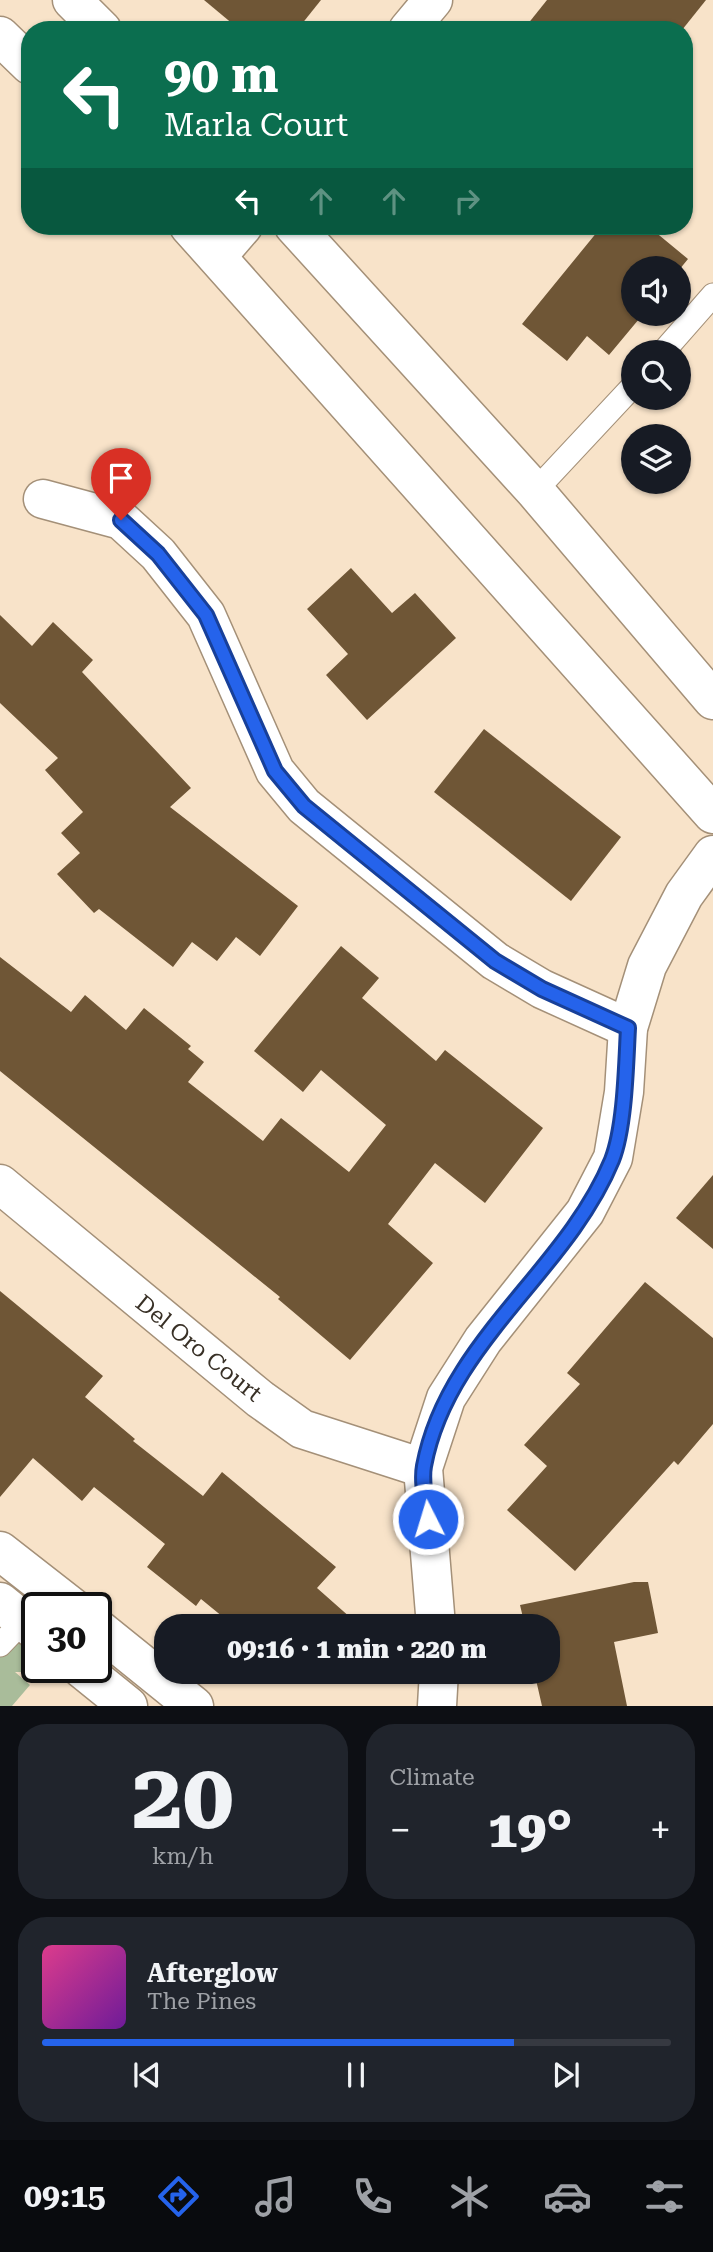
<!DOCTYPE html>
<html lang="en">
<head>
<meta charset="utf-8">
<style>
	body { margin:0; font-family:"Roboto Serif",serif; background:#20242c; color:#f1f3f6; height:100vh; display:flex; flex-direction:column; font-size:26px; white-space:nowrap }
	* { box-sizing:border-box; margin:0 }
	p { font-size:23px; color:#9ea1a6 }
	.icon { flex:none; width:38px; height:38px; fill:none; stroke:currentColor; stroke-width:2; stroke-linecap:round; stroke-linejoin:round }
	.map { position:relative; height:1706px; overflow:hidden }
	.panel { display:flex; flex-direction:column; gap:18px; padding:18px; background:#0d0f14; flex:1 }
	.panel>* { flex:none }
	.banner { position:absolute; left:21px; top:21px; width:672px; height:214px; border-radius:28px; box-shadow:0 2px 5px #0004; background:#0b6e4f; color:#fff; overflow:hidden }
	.buttons { position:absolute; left:621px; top:256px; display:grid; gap:14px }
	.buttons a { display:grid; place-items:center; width:70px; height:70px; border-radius:50%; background:#171b24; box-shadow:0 2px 5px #0004; font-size:35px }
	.speed { position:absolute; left:21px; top:1592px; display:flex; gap:14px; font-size:35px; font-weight:700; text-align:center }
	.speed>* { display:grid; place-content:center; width:91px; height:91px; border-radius:50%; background:#171b24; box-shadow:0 2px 5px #0004; line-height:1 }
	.speed .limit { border:4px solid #111; border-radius:10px; background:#fff; color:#111 }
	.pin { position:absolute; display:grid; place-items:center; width:60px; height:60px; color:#fff; margin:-72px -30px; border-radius:50% 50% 50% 0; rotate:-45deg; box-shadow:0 0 7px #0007 }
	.pin .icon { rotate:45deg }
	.me { position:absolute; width:77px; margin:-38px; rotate:355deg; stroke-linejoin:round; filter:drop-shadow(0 0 5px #0008) }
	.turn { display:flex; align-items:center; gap:24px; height:147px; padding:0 28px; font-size:32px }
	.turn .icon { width:91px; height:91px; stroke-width:2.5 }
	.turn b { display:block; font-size:49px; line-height:60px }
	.lanes { display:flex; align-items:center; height:66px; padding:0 28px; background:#0003; justify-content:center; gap:35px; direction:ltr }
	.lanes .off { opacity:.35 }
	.big { font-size:52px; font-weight:800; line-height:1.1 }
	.panel .tile { flex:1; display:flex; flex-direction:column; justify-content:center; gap:10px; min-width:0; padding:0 24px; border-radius:28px; background:#20242c }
	.panel .dial { align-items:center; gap:0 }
	.dial b { font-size:91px; line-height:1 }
	.song { display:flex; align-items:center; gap:21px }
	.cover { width:84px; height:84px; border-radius:10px; background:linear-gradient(135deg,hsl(330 70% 55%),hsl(280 70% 35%)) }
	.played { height:7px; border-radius:4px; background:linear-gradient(90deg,#2563eb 75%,#363941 75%) }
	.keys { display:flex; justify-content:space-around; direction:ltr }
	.heat { display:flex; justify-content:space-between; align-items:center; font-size:38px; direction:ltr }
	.panel .tiles { flex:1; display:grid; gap:18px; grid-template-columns:1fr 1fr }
	.tile:last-child { grid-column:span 2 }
	.trip { position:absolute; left:154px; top:1614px; width:406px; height:70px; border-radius:28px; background:#171b24; box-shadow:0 2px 5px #0004; font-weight:800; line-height:70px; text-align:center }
	.tabs { display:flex; height:112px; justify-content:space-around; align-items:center; background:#090b0e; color:#9ea1a6 }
	.tabs .icon { width:49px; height:49px }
	.tabs .on { color:#2563eb }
	.tabs b { font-size:32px; color:#f1f3f6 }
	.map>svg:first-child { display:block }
	.green { fill:#a9bc9a }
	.building { fill:#6f5636 }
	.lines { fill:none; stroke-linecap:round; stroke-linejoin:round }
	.lane-casing { stroke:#a49078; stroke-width:25 }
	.street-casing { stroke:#a49078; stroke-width:41 }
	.secondary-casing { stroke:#a49078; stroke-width:41 }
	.lane { stroke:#fff; stroke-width:23 }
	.street { stroke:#fff; stroke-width:38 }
	.secondary { stroke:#fff; stroke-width:38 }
	.route-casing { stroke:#184099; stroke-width:18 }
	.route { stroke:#2563eb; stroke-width:12 }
	.labels { text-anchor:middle; stroke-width:7; stroke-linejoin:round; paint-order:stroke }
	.street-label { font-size:23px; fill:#383026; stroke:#fff }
</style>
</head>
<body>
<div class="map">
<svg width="713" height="1706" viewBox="0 0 713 1706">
	<rect width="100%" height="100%" fill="#f8e3c9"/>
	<!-- green -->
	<polygon class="green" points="0,1628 37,1658 34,1672 15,1672 30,1685 12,1706 0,1706"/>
	<!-- building -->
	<g class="building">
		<polygon points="204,0 321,0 297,30 240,30"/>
		<polygon points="547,0 706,0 682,30 523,30"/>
		<polygon points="602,226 648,226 688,259 679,270 634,268 634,313 644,313 609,355 587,336 567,361 522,324"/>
		<polygon points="351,568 392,613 415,593 456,638 367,720 326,675 348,654 307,609"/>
		<polygon points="0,615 32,646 53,622 93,660 82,672 191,788 170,807 298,906 260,956 236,937 217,961 192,942 173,967 99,909 94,913 57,874 80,853 61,833 83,812 45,770 58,758 0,703"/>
		<polygon points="484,729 621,837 571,901 434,792"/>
		<polygon points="341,946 379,978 362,998 436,1061 445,1050 543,1128 485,1203 435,1163 388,1224 433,1263 350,1360 278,1299 280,1297 0,1071 0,957 71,1012 85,995 126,1030 144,1008 191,1046 188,1049 204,1062 188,1082 263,1141 281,1118 349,1172 386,1125 321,1070 303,1092 254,1051"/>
		<polygon points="713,1175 713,1249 676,1218"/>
		<polygon points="645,1282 713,1338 713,1424 678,1465 674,1461 575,1571 507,1510 547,1466 524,1445 580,1384 567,1373"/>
		<polygon points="0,1291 103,1376 85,1397 135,1439 133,1441 203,1496 222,1472 336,1567 317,1588 360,1626 234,1626 201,1599 196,1606 147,1567 165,1544 94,1487 82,1501 33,1458 0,1497"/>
		<polygon points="634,1582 648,1582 658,1633 614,1642 627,1706 542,1706 534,1671 548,1671 548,1626 525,1626 520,1605"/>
	</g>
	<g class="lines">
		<defs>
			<g id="lane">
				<polyline points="663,352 713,295"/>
				<polyline points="535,491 634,385"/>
				<polyline points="0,1645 23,1621"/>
			</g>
			<g id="street">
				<polyline points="408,30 433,0"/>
				<polyline points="218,255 243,226"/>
				<polyline points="43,499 121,520 158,554 206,615 275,771 304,806 495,961 542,989 628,1028"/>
				<polyline points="0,1184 260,1399 302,1429 423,1468"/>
				<polyline points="436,1626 423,1468 446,1398 483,1340 585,1212 613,1158 624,1092 628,1028 647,966 684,895 713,855"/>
				<polyline points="437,1706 439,1671"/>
			</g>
			<g id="secondary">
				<polyline points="72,0 102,30"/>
				<polyline points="0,36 30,65"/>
				<polyline points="189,226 713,814"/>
				<polyline points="294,226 535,491 713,700"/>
				<polyline points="0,1551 73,1608"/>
				<polyline points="0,1602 37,1632"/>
				<polyline points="96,1627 194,1706"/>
				<polyline points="81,1668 128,1706"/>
			</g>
		</defs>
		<!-- lane casing -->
		<use href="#lane" class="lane-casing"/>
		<!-- street casing -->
		<use href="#street" class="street-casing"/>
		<!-- secondary casing -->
		<use href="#secondary" class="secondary-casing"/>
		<!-- lane -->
		<use href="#lane" class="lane"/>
		<!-- street -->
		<use href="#street" class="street"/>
		<!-- secondary -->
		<use href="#secondary" class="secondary"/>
	</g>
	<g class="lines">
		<defs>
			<path id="route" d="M 121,520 L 158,554 L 206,615 L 275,771 L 304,806 L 495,961 L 542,989 L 628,1028 C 626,1065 625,1127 612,1160 C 566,1272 447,1342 424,1466 C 421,1482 426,1503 428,1519"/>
		</defs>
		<!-- route casing -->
		<use href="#route" class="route-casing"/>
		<!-- route -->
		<use href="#route" class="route"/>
	</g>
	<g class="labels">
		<!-- street labels -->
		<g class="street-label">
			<text transform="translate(199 1348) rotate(39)" y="8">Del Oro Court</text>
		</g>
	</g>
</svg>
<div class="buttons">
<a><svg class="icon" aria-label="sound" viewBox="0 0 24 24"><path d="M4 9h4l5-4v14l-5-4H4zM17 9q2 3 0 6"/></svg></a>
<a><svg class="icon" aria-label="search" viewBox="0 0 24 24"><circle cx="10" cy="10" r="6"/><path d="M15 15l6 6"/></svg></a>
<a><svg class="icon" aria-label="layers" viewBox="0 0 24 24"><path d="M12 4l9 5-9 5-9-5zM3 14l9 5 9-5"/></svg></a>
</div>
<div class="speed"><div class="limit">30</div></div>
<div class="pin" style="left:121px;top:520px;background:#d93025"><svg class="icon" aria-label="arrive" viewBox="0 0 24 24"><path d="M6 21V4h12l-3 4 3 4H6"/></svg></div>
<svg class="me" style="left:428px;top:1519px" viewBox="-20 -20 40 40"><circle r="17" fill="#2563eb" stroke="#fff" stroke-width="3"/><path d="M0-11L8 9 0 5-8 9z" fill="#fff"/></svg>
<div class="trip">09:16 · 1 min · 220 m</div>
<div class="banner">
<div class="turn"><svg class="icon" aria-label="left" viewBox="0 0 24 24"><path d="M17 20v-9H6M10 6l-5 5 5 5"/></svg><div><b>90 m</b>Marla Court</div></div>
<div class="lanes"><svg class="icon" aria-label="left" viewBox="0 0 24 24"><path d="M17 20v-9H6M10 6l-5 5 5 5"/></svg><svg class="icon off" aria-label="ahead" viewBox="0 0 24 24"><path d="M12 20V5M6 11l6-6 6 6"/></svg><svg class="icon off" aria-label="ahead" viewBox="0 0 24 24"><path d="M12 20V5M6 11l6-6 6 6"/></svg><svg class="icon off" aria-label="right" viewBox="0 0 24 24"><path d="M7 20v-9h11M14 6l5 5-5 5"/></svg></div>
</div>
</div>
<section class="panel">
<div class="tiles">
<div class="tile dial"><b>20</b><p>km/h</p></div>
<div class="tile"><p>Climate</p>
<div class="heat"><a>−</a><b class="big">19°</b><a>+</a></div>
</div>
<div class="tile">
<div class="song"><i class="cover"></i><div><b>Afterglow</b><p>The Pines</p></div></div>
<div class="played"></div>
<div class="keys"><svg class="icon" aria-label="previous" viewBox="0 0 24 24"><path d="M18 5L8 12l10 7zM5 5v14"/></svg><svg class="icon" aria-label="pause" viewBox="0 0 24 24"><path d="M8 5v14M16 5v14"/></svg><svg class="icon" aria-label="next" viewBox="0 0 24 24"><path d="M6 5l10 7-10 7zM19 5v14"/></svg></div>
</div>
</div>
</section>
<nav class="tabs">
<b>09:15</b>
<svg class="icon on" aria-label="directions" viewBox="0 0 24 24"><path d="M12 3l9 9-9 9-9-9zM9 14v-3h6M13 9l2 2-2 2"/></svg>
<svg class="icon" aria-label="music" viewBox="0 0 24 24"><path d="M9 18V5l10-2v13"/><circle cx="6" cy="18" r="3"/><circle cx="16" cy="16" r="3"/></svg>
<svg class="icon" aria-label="phone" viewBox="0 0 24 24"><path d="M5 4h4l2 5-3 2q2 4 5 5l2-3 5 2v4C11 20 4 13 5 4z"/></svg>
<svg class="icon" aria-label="climate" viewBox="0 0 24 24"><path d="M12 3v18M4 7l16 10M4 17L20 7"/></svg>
<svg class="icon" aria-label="car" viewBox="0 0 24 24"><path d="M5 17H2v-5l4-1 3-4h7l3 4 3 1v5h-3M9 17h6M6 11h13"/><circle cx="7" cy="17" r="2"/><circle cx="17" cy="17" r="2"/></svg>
<svg class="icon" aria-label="filters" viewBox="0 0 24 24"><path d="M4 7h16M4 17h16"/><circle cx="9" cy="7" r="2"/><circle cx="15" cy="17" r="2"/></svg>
</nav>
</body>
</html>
